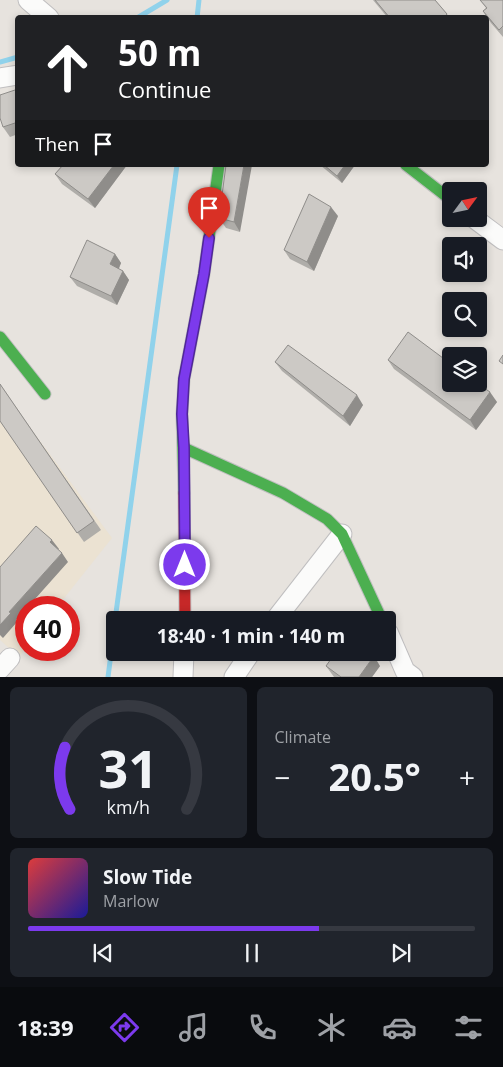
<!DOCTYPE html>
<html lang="en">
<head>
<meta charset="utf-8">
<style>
	body { margin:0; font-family:"Open Sans",sans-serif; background:#20242c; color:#f1f3f6; height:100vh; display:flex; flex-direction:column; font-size:19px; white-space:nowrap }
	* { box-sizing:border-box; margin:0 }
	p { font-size:16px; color:#9ea1a6 }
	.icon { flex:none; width:28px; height:28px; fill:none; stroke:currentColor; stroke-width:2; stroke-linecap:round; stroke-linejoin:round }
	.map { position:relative; height:677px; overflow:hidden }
	.sheet { display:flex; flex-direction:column; gap:10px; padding:10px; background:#0d0f14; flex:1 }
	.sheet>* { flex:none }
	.banner { position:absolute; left:15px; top:15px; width:474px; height:152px; border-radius:5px; box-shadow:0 2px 8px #0003; background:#202124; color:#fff; overflow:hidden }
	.needle { width:32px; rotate:57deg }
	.buttons { position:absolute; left:442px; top:182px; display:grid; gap:10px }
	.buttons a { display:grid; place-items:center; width:45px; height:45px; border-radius:5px; background:#171b24; box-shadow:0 2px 8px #0003; font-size:25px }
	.speed { position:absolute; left:15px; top:596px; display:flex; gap:10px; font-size:25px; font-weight:700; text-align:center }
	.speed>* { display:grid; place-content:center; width:65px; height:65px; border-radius:50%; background:#171b24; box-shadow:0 2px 8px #0003; line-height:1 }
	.speed .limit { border:8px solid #d22; background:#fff; color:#111 }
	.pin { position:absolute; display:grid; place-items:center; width:42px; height:42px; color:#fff; margin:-51px -21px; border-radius:50% 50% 50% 0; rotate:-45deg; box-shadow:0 0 5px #0007 }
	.pin .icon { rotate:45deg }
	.me { position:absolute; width:55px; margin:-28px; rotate:0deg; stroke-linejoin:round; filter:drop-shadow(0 0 4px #0008) }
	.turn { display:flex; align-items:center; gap:18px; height:105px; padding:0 20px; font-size:22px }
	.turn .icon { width:65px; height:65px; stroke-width:2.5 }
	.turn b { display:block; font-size:35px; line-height:42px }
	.then { display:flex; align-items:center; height:48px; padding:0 20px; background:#0003; gap:10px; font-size:19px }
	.big { font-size:38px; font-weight:700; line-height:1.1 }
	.sheet .tile { flex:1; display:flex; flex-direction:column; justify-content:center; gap:8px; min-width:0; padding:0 18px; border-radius:8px; background:#20242c }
	.sheet .dial { align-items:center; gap:0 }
	.dial svg { height:130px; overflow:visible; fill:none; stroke:#363941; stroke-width:7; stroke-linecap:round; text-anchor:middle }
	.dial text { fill:#f1f3f6; stroke:none }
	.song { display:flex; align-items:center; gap:15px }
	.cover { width:60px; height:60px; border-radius:8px; background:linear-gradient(135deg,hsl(0 70% 55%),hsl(240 70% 35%)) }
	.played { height:5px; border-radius:2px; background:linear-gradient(90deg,#7c3aed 65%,#363941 65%) }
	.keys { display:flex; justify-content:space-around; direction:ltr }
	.heat { display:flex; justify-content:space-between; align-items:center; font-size:28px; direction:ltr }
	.sheet .tiles { flex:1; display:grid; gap:10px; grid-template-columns:1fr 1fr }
	.tile:last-child { grid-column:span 2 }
	.trip { position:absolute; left:106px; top:611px; width:290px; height:50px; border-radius:5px; background:#171b24; box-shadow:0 2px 8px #0003; font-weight:700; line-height:50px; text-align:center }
	.tabs { display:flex; height:80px; justify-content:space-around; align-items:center; background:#090b0e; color:#9ea1a6 }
	.tabs .icon { width:35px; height:35px }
	.tabs .selected { color:#7c3aed }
	.tabs b { font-size:22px; color:#f1f3f6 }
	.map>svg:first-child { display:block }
	.education { fill:#ebe2d2 }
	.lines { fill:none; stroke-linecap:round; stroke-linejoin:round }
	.stream { stroke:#90d2eb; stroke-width:5 }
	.street-casing { stroke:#c0bfc0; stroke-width:21 }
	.fast-casing { stroke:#c0bfc0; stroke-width:13 }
	.jam-casing { stroke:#c0bfc0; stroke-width:13 }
	.street { stroke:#fbfbfa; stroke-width:19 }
	.fast { stroke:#4caf50; stroke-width:11 }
	.jam { stroke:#c62828; stroke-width:11 }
	.wall { fill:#afada9 }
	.shaded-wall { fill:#8f8d8a }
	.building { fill:#ccc9c5; stroke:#8f8d8a }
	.route-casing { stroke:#51269a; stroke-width:12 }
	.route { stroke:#7c3aed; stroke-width:9 }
</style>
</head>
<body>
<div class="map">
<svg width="503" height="677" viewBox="0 0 503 677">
	<rect width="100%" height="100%" fill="#e7e3de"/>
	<!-- education -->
	<polygon class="education" points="0,387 112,538 57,607 26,608 26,647 19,657 0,640"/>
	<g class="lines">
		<!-- stream -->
		<g class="stream">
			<polyline points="137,18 167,0"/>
			<polyline points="197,18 199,0"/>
			<polyline points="0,62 18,57"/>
			<polyline points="115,620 177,165"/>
			<polyline points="108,677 115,623"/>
		</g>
		<defs>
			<g id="street">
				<polyline points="28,0 49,18"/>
				<polyline points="0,78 18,75"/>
				<polyline points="475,219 503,240"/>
				<polyline points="275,620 342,534"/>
				<polyline points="388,632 405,671 413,677"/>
				<polyline points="0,669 10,658"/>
				<polyline points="183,677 184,652"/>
				<polyline points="234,677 251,652"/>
			</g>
			<g id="fast">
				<polyline points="406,165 451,200"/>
				<polyline points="0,337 45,394"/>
				<polyline points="184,448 283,493 327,519 342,534 382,620"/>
				<polyline points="184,493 182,414 184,379 204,274 219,165"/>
			</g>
			<polyline id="jam" points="184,493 185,620"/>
		</defs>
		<!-- street casing -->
		<use href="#street" class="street-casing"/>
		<!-- fast casing -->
		<use href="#fast" class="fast-casing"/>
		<!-- jam casing -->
		<use href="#jam" class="jam-casing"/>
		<!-- street -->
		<use href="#street" class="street"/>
		<!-- fast -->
		<use href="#fast" class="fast"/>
		<!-- jam -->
		<use href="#jam" class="jam"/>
	</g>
	<!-- wall -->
	<g class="wall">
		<polygon points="373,0 435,0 450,18 388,18"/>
		<polygon points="480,0 503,0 503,37 491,23 483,11 486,8"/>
		<polygon points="18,89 18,134 10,137 3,127"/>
		<polygon points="127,165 95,208 62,184 55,174"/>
		<polygon points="226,165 240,232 226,228 219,218"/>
		<polygon points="320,165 355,165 342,183"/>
		<polygon points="338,216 314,271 290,259 284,250"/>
		<polygon points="115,254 121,263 119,269 123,271 129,280 117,305 77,286 70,277"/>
		<polygon points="388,360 497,402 476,430 394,369"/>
		<polygon points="275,362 363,405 350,426 282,371"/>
		<polygon points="0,384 101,530 84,542 0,421"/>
		<polygon points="326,666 380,666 372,677 334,677"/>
	</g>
	<!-- shaded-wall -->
	<g class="shaded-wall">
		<polygon points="114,165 127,165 95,208 88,199"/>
		<polygon points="244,165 252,165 240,232 234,222"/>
		<polygon points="345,165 355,165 342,183 337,176"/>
		<polygon points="331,207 338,216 314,271 307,262"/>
		<polygon points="115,254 121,263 116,274 110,264"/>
		<polygon points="123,271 129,280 117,305 111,296"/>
		<polygon points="490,392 497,402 476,430 470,420"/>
		<polygon points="357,395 363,405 350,426 343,416"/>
		<polygon points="52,540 59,549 56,552 50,542"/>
		<polygon points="62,553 68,562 27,608 26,608 26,609 16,620 17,622 3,638 0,635 0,625 9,612"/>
		<polygon points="374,656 380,666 372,677 359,677"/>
	</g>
	<!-- building -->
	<g class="building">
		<polygon points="375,0 435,0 447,14 444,18 390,18"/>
		<polygon points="480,0 503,0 503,26 499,30 483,11 487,8"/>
		<polygon points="18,89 18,122 3,127 0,118 0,95"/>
		<polygon points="63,165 114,165 88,199 55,174"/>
		<polygon points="226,165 244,165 234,222 219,218"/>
		<polygon points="324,165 345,165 337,176"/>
		<polygon points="309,194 331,207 307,262 284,250"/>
		<polygon points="87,240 115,254 110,264 123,271 111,296 70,277"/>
		<polygon points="408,332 451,364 451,384 478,384 490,392 470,420 388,360"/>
		<polygon points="288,345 357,395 343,416 275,362"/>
		<polygon points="503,355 503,364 499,361"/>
		<polygon points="0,384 94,521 77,533 0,421"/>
		<polygon points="36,526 52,540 50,542 62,553 9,612 11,613 0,625 0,567"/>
		<polygon points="336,652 369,652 374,656 359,677 341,677 326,666"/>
	</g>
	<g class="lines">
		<defs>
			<polyline id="route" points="185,565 184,448 182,414 184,379 204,274 209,238"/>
		</defs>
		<!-- route casing -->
		<use href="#route" class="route-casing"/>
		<!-- route -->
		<use href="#route" class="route"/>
	</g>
</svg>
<div class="buttons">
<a><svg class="needle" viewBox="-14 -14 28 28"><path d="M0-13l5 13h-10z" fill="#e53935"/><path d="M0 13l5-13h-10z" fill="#9ea1a6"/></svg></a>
<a><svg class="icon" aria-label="sound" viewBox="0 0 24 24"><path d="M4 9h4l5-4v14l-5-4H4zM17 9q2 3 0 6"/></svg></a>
<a><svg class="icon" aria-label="search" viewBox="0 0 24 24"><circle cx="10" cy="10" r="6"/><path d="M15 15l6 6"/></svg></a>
<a><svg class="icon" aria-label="layers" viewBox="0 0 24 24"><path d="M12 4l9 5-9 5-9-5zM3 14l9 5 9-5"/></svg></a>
</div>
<div class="speed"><div class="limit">40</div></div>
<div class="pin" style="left:209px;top:238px;background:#d93025"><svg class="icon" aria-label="arrive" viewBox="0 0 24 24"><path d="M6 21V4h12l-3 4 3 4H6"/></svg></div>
<svg class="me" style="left:185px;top:565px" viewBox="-20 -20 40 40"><circle r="17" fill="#7c3aed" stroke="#fff" stroke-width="3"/><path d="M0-11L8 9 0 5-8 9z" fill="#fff"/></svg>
<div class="trip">18:40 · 1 min · 140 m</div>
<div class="banner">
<div class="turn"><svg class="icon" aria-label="ahead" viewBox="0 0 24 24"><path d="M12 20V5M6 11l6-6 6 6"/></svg><div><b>50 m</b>Continue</div></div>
<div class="then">Then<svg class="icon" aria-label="arrive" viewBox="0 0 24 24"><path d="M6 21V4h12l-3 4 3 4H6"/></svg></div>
</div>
</div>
<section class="sheet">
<div class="tiles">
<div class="tile dial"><svg viewBox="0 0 100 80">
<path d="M14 69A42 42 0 1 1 86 69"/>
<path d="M14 69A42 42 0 0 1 11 31" stroke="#7c3aed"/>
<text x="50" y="56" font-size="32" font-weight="700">31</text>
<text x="50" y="72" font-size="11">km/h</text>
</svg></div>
<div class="tile"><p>Climate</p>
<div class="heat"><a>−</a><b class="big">20.5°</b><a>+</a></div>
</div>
<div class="tile">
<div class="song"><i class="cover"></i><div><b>Slow Tide</b><p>Marlow</p></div></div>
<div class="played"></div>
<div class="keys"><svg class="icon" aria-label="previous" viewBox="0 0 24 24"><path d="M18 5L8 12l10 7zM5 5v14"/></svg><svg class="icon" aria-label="pause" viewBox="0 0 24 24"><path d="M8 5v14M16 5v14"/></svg><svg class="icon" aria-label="next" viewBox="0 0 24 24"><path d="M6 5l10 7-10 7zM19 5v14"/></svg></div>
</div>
</div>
</section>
<nav class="tabs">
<b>18:39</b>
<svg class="icon selected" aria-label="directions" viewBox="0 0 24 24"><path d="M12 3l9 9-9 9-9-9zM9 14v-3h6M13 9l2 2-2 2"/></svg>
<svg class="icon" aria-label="music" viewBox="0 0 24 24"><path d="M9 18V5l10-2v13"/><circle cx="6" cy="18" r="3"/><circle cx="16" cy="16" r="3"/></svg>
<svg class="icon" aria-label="phone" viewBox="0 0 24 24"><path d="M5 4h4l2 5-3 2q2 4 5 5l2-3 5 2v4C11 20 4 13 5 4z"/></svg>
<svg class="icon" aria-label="climate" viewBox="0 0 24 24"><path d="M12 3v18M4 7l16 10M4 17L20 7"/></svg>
<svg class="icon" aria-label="car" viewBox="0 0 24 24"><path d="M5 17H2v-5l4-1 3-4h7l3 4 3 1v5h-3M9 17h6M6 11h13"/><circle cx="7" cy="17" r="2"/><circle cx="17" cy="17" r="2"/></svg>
<svg class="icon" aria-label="filters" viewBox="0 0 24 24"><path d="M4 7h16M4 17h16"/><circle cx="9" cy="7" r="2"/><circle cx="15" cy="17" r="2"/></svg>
</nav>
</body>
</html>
